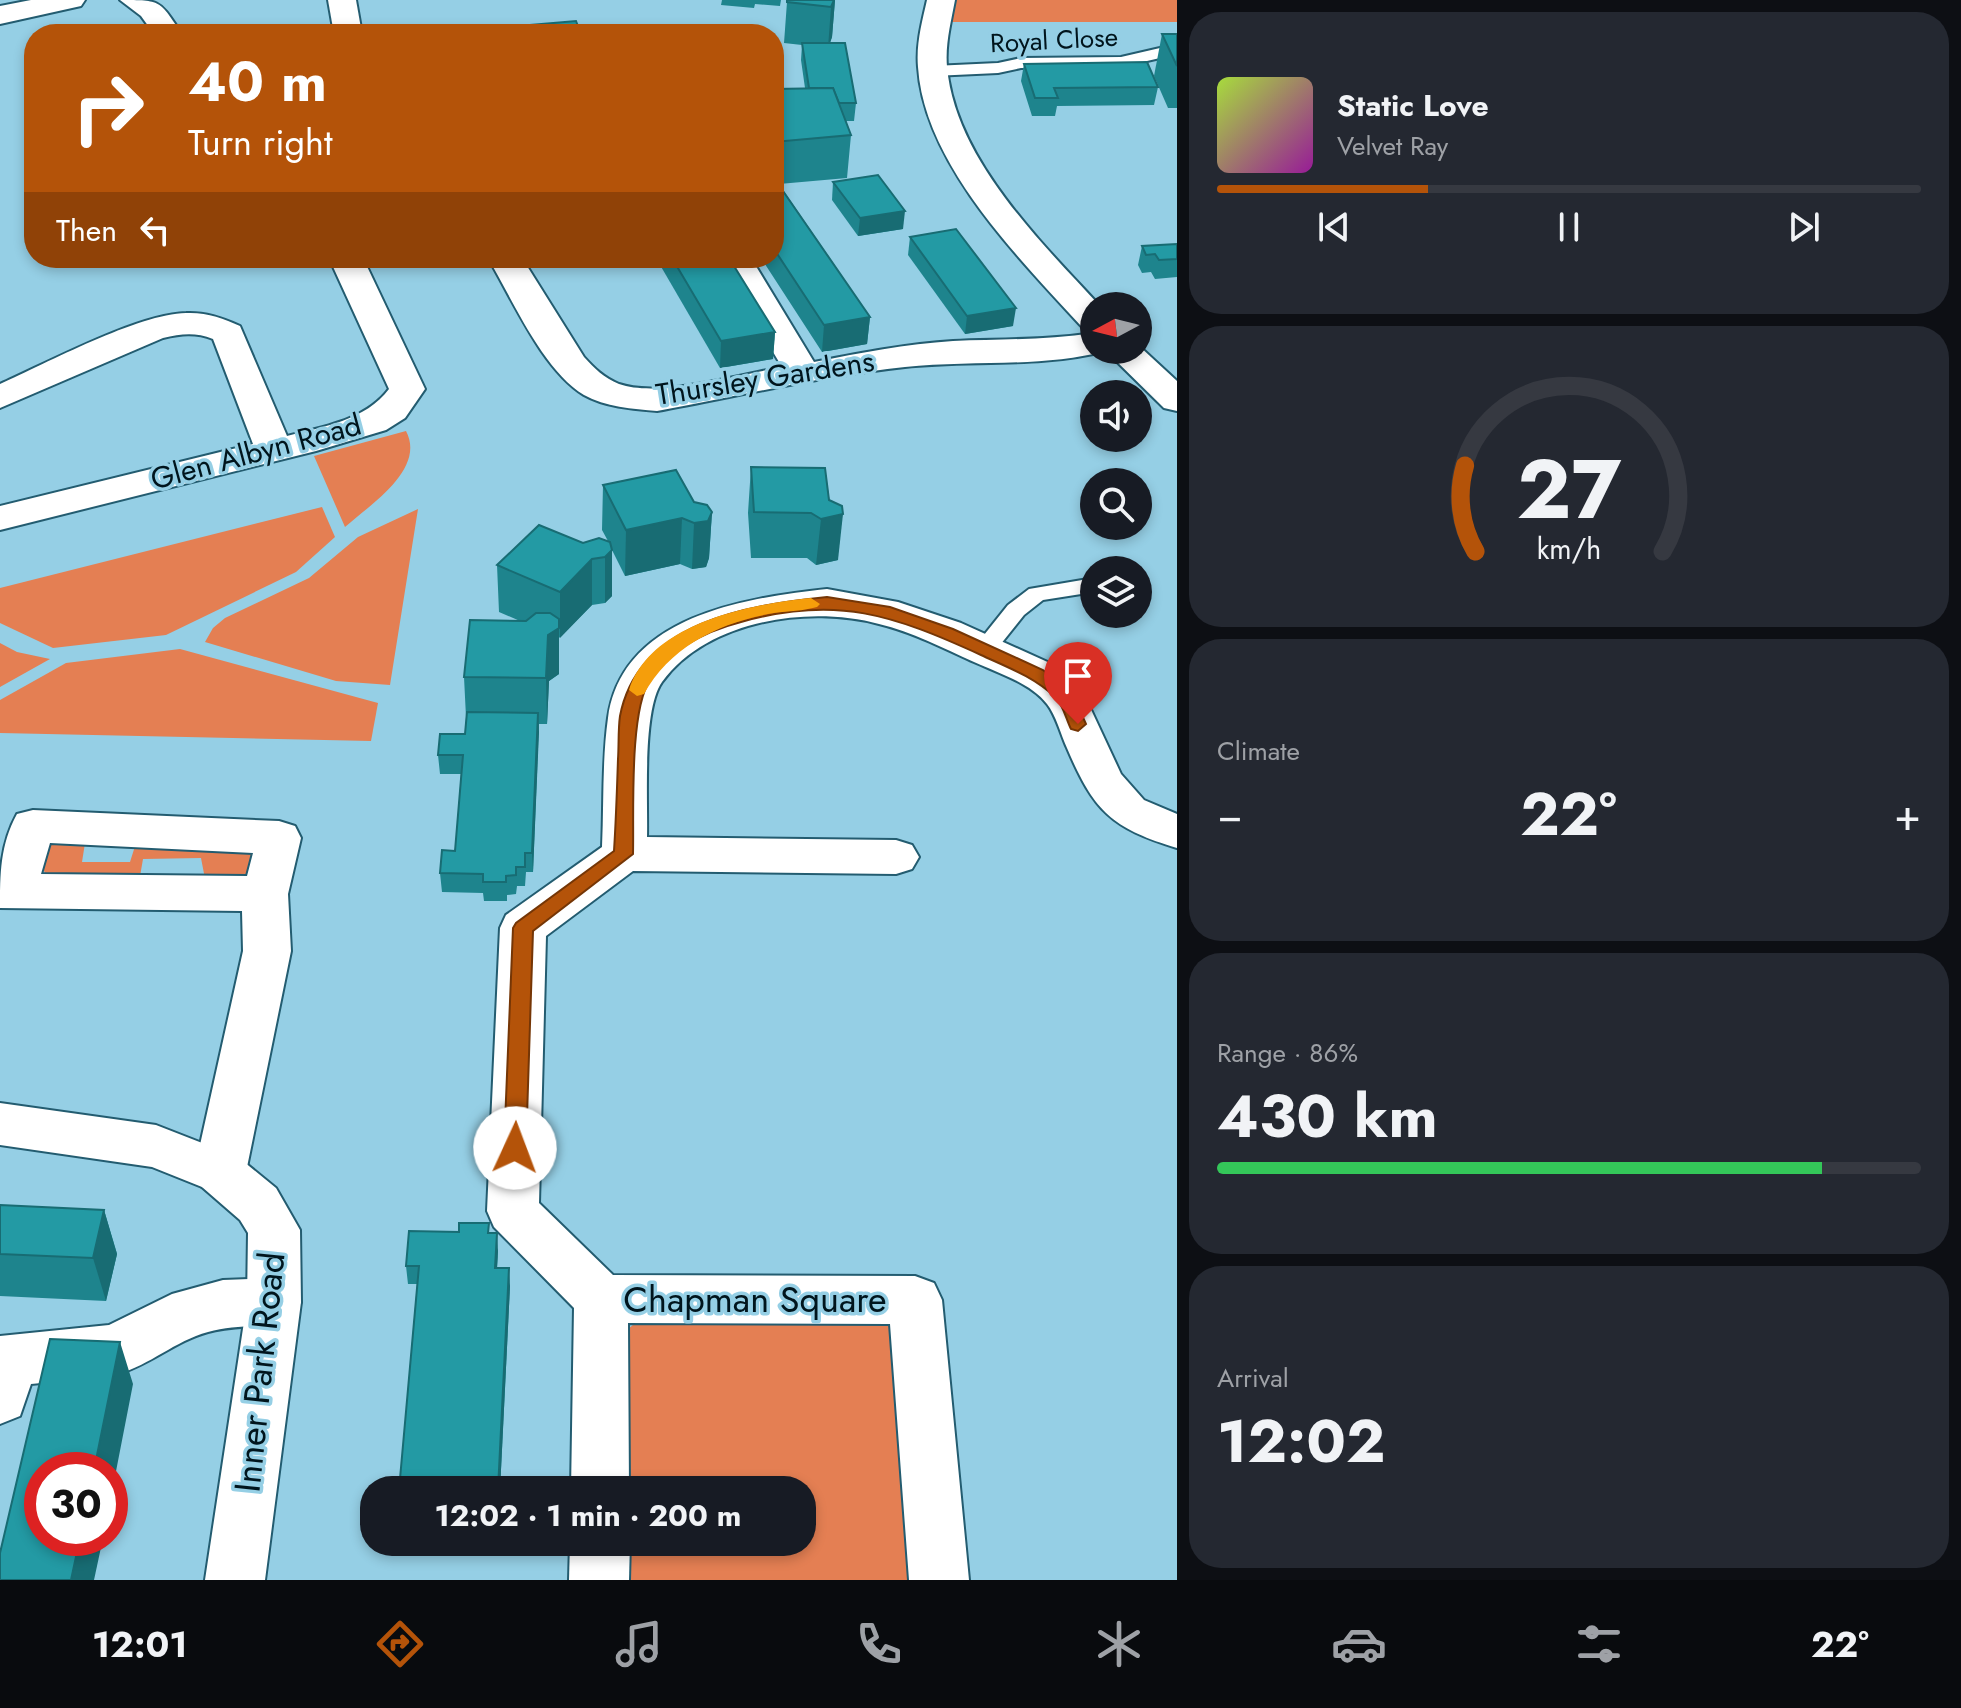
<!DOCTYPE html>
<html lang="en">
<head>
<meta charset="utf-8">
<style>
	body { margin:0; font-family:Jost,sans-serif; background:#242831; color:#f1f3f6; height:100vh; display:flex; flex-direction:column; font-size:30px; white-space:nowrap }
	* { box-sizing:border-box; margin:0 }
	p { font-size:26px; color:#9ea1a6 }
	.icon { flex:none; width:44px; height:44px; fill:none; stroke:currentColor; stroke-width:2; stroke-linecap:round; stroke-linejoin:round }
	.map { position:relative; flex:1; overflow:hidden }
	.details { display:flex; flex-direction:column; gap:12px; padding:12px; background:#0d0f14; width:784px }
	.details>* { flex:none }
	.guide { position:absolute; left:24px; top:24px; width:760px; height:244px; border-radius:32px; box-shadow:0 4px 12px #0003; background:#b45309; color:#fff; overflow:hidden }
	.needle { width:52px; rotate:263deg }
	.fabs { position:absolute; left:1080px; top:292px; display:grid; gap:16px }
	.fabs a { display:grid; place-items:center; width:72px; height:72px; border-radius:50%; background:#171b24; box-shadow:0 4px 12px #0003; font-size:40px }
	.speed { position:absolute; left:24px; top:1452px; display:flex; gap:16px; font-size:40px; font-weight:700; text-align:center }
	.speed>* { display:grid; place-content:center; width:104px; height:104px; border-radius:50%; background:#171b24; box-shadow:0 4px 12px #0003; line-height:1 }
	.speed .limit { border:12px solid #d22; background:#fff; color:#111 }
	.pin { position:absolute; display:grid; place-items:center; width:68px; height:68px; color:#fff; margin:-82px -34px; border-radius:50% 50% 50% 0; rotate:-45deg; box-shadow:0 0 8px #0007 }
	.pin .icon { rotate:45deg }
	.me { position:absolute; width:88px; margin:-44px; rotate:2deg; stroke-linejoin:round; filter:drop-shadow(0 0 6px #0008) }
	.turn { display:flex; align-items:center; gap:28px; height:168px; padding:0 32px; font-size:36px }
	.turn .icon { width:104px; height:104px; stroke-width:2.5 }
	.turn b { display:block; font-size:56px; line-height:68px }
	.then { display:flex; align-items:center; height:76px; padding:0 32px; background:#0003; gap:16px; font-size:30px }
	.big { font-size:60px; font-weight:700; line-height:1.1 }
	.details .card { flex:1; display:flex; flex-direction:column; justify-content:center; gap:12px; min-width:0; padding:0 28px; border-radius:32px; background:#242831 }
	.details .dial { align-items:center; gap:0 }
	.dial svg { height:208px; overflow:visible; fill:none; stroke:#363941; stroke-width:7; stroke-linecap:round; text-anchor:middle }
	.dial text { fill:#f1f3f6; stroke:none }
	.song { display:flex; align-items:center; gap:24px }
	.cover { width:96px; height:96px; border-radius:12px; background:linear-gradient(135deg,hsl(80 70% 55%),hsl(300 70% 35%)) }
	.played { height:8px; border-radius:4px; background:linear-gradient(90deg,#b45309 30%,#363941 30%) }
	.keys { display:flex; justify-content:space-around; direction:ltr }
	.heat { display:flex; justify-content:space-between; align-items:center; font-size:44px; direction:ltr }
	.charge { height:12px; border-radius:6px; background:linear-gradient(90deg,#34c759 86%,#363941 0) }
	.trip { position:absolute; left:360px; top:1476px; width:456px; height:80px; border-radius:32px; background:#171b24; box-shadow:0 4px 12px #0003; font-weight:700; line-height:80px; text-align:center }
	.tabs { display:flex; height:128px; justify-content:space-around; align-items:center; background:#090b0e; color:#9ea1a6 }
	.tabs .icon { width:56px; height:56px }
	.tabs .selected { color:#b45309 }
	.tabs b { font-size:36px; color:#f1f3f6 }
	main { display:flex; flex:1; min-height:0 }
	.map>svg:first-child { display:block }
	.green { fill:#e47f53 }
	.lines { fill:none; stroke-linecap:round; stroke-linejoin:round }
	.service-casing { stroke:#235c70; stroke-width:4 }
	.minor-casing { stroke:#235c70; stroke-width:4 }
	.tertiary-casing { stroke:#235c70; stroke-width:4 }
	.service { fill:#fff; fill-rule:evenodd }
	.minor { fill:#fff; fill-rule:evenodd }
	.tertiary { fill:#fff; fill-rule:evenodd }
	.wall { fill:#1e848d }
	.shaded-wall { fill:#186c73 }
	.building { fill:#239aa4; stroke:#186c73; stroke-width:2 }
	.route { fill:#b45309; stroke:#753606; stroke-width:2 }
	.slow { fill:#f59e0b }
	.labels { text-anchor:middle; stroke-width:7; stroke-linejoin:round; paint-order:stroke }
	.far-street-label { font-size:26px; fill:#00151d; stroke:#95cfe5 }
	.street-label { font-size:30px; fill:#00151d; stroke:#95cfe5 }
	.near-street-label { font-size:36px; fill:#00151d; stroke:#95cfe5 }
</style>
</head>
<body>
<main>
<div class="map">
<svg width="1177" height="1580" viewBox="0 0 1177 1580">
	<rect width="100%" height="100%" fill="#95cfe5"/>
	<!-- green -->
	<g class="green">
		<polygon points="954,0 1177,0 1177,22 947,22"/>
		<path d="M 406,431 C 426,469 371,504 345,527 L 314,456 Z"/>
		<polygon points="322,507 335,537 296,572 166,635 53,648 0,623 0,588"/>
		<polygon points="418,509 390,685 336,681 205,642 213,628 225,618 309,578 358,537"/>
		<polygon points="0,643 17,652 50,659 0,687"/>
		<polygon points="180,649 378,703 371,741 0,733 0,700 66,663"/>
		<polygon points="45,841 85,843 82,862 130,862 136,843 255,851 254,875 206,884 201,858 143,859 139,882 55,881 45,873 37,855"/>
		<polygon points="645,1315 883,1319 900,1332 920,1580 620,1580 621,1542 802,1542 802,1490 623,1490 628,1329"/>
	</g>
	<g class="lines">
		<defs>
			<g id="service">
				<polygon points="1160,48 1177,48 1177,58 1160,58 1121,67 1021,68 998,73 933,76 925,71 933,66 998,63 1021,58 1121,57"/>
				<polygon points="1094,578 1094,592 1043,600 1024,615 992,655 976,655 973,650 976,645 1008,605 1029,589"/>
			</g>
			<g id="minor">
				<path d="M 120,0 C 162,0 159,0 182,34 L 154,34 L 141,16 Z"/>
				<polygon points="328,0 356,0 362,34 334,34"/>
				<path d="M 927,0 L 955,0 C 951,22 945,44 947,67 C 955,159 1041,242 1100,306 L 1094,306 L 1094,330 L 1082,327 C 1020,259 924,164 918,67 C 916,44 922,22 927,0 Z"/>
				<path d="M 329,258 L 363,258 L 425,389 L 405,418 L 386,430 L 316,451 L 0,530 L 0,506 L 253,444 L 213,339 C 195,332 181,334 163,338 L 0,408 L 0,384 C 47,363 138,314 186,313 C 206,312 223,318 240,326 L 287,436 C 323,427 366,420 389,389 Z"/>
				<path d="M 488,258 L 522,258 L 584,357 C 594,368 604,378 619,384 C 658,398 739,375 782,367 L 717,258 L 751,258 L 814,362 C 860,353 906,344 953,341 C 1001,339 1047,340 1094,333 L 1094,350 L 1138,350 L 1138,345 L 1177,381 L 1177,411 L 1164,408 L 1106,351 C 1041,368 971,360 905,367 C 823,376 738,396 657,411 C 633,409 605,407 584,395 C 542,369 513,300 488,258 Z"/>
				<path d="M 827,589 L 898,602 L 961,623 L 1052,664 L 1080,686 L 1121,774 L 1144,800 L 1177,814 L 1177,848 C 1111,828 1094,811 1067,748 C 1061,735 1056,715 1047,704 C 1031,683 998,673 974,662 C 943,648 912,632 879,624 C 809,605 707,620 662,682 C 642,710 648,801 647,837 L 896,840 L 912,845 L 919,857 L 912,869 L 896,874 L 633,871 L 546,936 L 539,1203 L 613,1275 L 915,1276 L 934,1283 L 942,1300 L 969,1580 L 909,1580 L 890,1324 L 628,1323 L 629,1490 L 571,1490 L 574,1308 L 494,1227 L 487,1211 L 500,928 L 506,915 L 602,847 C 604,804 602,760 608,718 C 622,616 745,598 827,589 Z"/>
				<path d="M 33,810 L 279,821 L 295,826 L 301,838 L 288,894 L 291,951 L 246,1172 L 238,1187 L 220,1194 L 202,1187 L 194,1172 L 243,951 L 242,911 L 0,908 C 0,874 0,845 17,814 ZM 50,843 L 253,853 L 247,876 L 41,874 Z"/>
				<path d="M 274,1278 L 293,1285 L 301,1302 L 293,1319 C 265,1329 236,1324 208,1332 C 175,1341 150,1365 118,1374 C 90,1381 59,1381 31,1384 L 20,1416 L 0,1424 L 0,1336 L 109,1325 L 172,1294 L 223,1280 Z"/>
				<polygon points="570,1542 630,1542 629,1580 569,1580"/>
			</g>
			<g id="tertiary">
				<polygon points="31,0 85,0 81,6 0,24 0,6"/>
				<polygon points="0,1103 156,1125 238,1157 276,1188 300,1230 301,1302 265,1580 205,1580 247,1302 248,1233 240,1220 202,1187 152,1167 0,1145"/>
			</g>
		</defs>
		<!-- service casing -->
		<use href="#service" class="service-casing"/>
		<!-- minor casing -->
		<use href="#minor" class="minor-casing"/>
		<!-- tertiary casing -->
		<use href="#tertiary" class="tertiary-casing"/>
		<!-- service -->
		<use href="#service" class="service"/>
		<!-- minor -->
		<use href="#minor" class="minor"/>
		<!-- tertiary -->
		<use href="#tertiary" class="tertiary"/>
	</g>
	<!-- wall -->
	<g class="wall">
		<polygon points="722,0 781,0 780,6 755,4 754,8 721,5"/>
		<polygon points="835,0 832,37 830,43 856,103 854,121 846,121 851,135 847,178 779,184 870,317 867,344 822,352 761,258 774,258 774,89 805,88 801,60 802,45 784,43 787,2"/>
		<polygon points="1162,34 1177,34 1177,108 1168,108 1154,76"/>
		<polygon points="1024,64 1158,87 1154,105 1057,106 1055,116 1032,116 1021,81"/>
		<polygon points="833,182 903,229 858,236 832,200"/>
		<polygon points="910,237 1013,326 965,334 908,255"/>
		<polygon points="1177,244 1177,277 1155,279 1151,272 1142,273 1138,265 1142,246"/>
		<polygon points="656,258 729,258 775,332 773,359 720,368"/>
		<polygon points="751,467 825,468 838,560 816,565 807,558 751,558 748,513"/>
		<polygon points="603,485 694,502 712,512 709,558 706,567 692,569 680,564 625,576 612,550 612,596 605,603 592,605 559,638 559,674 549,681 547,724 539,724 533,872 526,872 525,886 517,886 516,894 507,895 507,901 484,901 483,893 442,892 440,873 455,851 461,774 440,774 438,755 465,734 466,717 464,677 520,621 499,612 497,565 583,543 608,541 602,530"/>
		<polygon points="0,1205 104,1210 117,1254 106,1301 0,1296"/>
		<polygon points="489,1233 498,1251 497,1268 510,1286 500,1490 399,1490 417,1284 408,1284 406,1266"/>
		<polygon points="397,1542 497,1542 497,1548 398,1547"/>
	</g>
	<!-- shaded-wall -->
	<g class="shaded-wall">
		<polygon points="826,0 835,0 832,37 828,48 831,7"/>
		<polygon points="905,211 903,229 858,236 860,218"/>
		<polygon points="1016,308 1013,326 965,334 967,316"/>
		<polygon points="870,317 867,344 822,352 824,325"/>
		<polygon points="775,332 773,359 720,368 721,341"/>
		<polygon points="712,512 709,558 706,567 692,569 694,523"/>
		<polygon points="843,514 838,560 816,565 821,519"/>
		<polygon points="682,518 680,564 625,576 626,530"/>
		<polygon points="612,550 612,596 605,603 605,557"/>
		<polygon points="592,559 592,605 560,638 560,592"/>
		<polygon points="559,619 559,674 549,681 547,724 546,678 548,635"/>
		<polygon points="538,713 539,732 533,872 532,853"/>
		<polygon points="104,1210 117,1254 106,1301 93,1258"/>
		<polygon points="497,1233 498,1251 496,1286 495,1268"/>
		<polygon points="509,1268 510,1286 500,1490 498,1490"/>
		<polygon points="120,1342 133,1384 110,1502 110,1470 94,1470"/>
		<polygon points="80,1538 103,1538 94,1580 71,1580"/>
	</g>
	<!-- building -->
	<g class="building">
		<polygon points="787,0 834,0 831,7 787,2"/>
		<polygon points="576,21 581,34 534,34 531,25"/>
		<polygon points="663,30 665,34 622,34"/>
		<polygon points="1162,34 1177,34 1177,66"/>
		<polygon points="802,43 845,43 856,103 839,103 833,88 809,88"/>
		<polygon points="1147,62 1158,87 1054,88 1058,98 1035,98 1024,64"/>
		<polygon points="833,88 851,135 774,142 774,89"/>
		<polygon points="878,175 905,211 860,218 833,182"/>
		<polygon points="774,178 870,317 824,325 774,249"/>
		<polygon points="956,229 1016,308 967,316 910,237"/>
		<polygon points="1177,244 1177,259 1159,260 1155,254 1146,255 1142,246"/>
		<polygon points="672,258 729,258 775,332 721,341"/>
		<polygon points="751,467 825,468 829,500 842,506 843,514 821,519 811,513 754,512"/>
		<polygon points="676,470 694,502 707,505 712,512 708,521 694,523 682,518 626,530 603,485"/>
		<polygon points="539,525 583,543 599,538 610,542 612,550 605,557 592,559 560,592 497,565"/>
		<polygon points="536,613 550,613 559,619 559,628 548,635 546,678 464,677 470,620 526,621"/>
		<polygon points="467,712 538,713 532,853 525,853 525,867 516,867 516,875 506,876 506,882 483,882 483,874 440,873 442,850 455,851 463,755 438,755 440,734 465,734"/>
		<polygon points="0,1205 104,1210 93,1258 0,1254"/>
		<polygon points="459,1223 489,1223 488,1233 497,1233 495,1268 509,1268 498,1490 399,1490 419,1266 406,1266 409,1231 459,1232"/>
		<polygon points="50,1339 120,1342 94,1470 42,1470 42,1538 80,1538 71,1580 0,1580 0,1553"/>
	</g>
	<!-- route -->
	<path class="route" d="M 827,597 L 890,607 L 953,629 L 1043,670 L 1071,691 L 1086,724 L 1078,731 L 1071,729 C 1066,719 1063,704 1055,697 C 1034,677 1007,667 981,655 C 893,615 837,595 741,622 C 706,631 671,649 650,680 C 629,711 634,814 633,854 L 533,931 L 526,1148 L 522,1154 L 515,1157 L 508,1154 L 504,1148 L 513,928 L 516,923 L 614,851 C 616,820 617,790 618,759 C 619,745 618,730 620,716 C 638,622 748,605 827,597 Z"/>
	<!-- slow -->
	<path class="slow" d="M 811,598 L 820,604 L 817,607 C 803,611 789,611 774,613 C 721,622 670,646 644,694 L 637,696 L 629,690 C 650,623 751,604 811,598 Z"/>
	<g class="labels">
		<!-- far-street labels -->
		<g class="far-street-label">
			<text transform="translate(1054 40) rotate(-3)" y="9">Royal Close</text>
		</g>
		<!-- street labels -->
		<g class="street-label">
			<text transform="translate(765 378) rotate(-9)" y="10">Thursley Gardens</text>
			<text transform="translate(256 452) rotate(-15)" y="10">Glen Albyn Road</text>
		</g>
		<!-- near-street labels -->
		<g class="near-street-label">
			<text x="755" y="1312">Chapman Square</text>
			<text transform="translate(259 1372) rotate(-84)" y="13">Inner Park Road</text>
		</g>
	</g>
</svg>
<div class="fabs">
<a><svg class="needle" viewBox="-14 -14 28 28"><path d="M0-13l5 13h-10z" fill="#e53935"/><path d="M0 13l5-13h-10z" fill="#9ea1a6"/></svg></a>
<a><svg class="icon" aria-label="sound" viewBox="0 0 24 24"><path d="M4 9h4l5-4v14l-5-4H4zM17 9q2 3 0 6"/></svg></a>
<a><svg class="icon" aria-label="search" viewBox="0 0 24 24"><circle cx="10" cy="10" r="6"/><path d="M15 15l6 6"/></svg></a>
<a><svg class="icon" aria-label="layers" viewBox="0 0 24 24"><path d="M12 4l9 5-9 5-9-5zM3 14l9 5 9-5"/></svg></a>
</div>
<div class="speed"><div class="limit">30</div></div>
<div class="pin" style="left:1078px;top:724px;background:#d93025"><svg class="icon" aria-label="arrive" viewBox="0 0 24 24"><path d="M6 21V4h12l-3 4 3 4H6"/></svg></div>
<svg class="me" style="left:515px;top:1148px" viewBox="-20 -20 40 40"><circle r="19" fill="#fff"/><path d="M0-13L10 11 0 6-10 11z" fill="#b45309"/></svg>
<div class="trip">12:02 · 1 min · 200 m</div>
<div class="guide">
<div class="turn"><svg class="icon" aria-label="right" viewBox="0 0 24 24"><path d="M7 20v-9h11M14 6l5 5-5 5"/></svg><div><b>40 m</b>Turn right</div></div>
<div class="then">Then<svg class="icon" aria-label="left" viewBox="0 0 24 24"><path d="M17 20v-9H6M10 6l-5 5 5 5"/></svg></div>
</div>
</div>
<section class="details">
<div class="card">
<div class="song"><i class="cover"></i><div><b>Static Love</b><p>Velvet Ray</p></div></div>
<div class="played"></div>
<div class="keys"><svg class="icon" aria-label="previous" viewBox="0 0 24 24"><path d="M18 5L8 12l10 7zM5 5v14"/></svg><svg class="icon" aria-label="pause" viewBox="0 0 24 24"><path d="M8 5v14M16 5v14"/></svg><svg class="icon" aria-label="next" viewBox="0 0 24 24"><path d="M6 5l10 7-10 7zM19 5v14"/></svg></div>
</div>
<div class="card dial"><svg viewBox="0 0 100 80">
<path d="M14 69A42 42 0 1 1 86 69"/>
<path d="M14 69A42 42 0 0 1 10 36" stroke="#b45309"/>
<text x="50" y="56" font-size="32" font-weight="700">27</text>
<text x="50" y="72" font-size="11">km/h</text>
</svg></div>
<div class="card"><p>Climate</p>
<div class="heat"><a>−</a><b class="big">22°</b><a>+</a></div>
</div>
<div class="card"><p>Range · 86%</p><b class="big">430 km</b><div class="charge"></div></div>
<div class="card"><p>Arrival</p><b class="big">12:02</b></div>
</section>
</main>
<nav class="tabs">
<b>12:01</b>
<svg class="icon selected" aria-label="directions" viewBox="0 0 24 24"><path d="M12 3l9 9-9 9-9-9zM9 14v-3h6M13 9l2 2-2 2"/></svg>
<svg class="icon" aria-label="music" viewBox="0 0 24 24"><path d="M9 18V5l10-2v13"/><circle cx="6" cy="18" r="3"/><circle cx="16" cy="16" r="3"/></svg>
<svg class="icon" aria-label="phone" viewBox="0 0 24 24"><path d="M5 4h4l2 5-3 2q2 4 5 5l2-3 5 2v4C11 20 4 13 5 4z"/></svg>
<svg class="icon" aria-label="climate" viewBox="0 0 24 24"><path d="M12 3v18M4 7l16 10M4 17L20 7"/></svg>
<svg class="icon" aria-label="car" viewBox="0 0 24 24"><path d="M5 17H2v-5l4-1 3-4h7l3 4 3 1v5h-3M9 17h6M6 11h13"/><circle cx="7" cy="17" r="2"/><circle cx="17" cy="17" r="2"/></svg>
<svg class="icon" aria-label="filters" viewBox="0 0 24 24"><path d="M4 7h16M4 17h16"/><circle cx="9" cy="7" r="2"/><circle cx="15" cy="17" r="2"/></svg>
<b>22°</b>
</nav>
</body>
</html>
